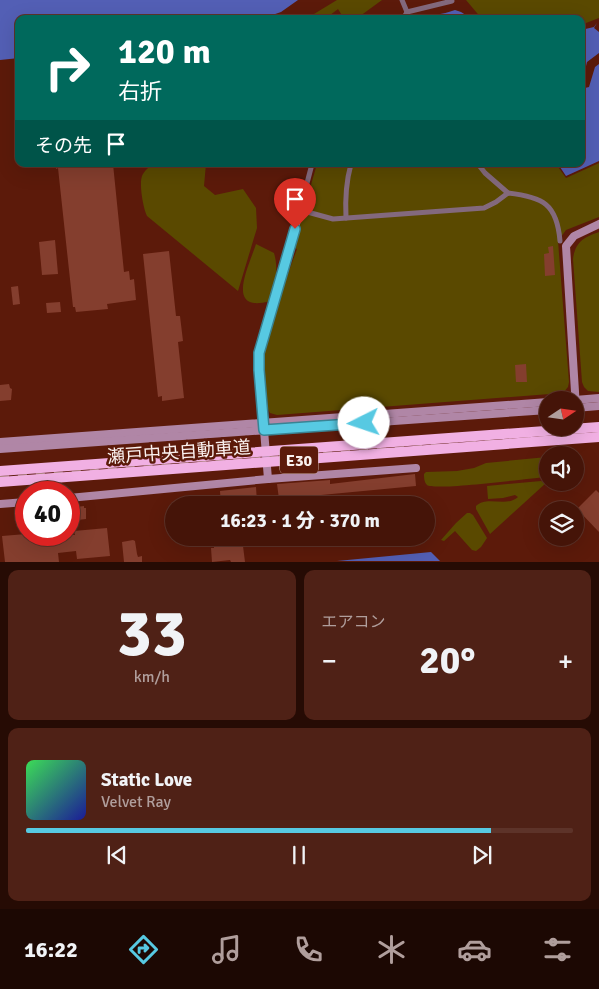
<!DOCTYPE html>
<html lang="ja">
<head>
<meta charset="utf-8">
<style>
	body { margin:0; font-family:Signika,"Noto Sans JP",sans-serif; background:#4f2116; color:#f1f3f6; height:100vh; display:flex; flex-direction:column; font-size:19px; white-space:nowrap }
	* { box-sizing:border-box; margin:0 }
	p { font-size:16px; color:#b09e9c }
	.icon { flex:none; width:28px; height:28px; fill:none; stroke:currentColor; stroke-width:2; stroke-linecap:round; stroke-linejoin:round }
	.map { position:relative; height:562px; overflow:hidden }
	.drawer { display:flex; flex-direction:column; gap:8px; padding:8px; background:#260b04; flex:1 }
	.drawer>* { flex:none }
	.banner { position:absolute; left:15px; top:15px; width:570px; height:152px; border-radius:10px; box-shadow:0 5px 20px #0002,0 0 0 1px #5d3329; background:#00695c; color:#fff; overflow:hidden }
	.needle { width:32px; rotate:77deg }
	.controls { position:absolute; left:539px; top:391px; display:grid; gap:10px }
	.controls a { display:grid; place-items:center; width:45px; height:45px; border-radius:50%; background:#451408; box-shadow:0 5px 20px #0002,0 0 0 1px #5d3329; font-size:25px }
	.speed { position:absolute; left:15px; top:481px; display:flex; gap:10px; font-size:25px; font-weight:700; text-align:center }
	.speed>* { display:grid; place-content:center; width:65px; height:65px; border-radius:50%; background:#451408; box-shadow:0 5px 20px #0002,0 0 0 1px #5d3329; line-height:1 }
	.speed .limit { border:8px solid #d22; background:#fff; color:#111 }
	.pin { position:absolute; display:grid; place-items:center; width:42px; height:42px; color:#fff; margin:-51px -21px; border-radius:50% 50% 50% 0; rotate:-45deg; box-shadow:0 0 5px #0007 }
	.pin .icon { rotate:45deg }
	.me { position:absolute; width:55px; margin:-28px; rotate:266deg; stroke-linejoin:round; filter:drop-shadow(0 0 4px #0008) }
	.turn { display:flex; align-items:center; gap:18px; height:105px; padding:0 20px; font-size:22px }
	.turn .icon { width:65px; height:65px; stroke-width:2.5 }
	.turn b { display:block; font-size:35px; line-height:42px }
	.then { display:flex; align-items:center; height:48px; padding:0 20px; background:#0003; gap:10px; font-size:19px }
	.big { font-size:38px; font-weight:800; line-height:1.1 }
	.drawer .widget { flex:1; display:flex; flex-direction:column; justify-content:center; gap:8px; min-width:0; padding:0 18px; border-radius:10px; background:#4f2116 }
	.drawer .dial { align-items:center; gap:0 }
	.dial b { font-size:65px; line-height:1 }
	.song { display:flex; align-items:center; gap:15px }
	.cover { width:60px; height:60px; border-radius:8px; background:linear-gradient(135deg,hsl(130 70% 55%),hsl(240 70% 35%)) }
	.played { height:5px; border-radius:2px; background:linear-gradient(90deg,#57c9e2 85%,#5d3329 85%) }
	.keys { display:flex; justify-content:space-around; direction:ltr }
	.heat { display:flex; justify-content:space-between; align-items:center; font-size:28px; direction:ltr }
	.drawer .tiles { flex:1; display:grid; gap:8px; grid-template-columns:1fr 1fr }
	.widget:last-child { grid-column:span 2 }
	.trip { position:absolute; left:165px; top:496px; width:270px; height:50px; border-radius:25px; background:#451408; box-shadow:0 5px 20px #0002,0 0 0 1px #5d3329; font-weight:800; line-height:50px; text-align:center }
	.tabs { display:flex; height:80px; justify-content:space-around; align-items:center; background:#1c0803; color:#b09e9c }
	.tabs .icon { width:35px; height:35px }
	.tabs .active { color:#57c9e2 }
	.tabs b { font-size:22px; color:#f1f3f6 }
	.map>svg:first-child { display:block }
	.green { fill:#5a4900 }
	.water { fill:#535fb5 }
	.pier { fill:#5c1a0a }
	.building { fill:#843e2e }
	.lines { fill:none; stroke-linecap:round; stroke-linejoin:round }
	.street { stroke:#83697d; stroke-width:5 }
	.secondary { stroke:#b086a6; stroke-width:8 }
	.rail { stroke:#a88278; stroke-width:2; stroke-dasharray:9 9; stroke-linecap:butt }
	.highway-bridge { stroke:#f1b0e3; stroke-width:10 }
	.route-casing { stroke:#398393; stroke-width:12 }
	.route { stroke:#57c9e2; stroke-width:9 }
	.labels { text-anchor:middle; stroke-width:5; stroke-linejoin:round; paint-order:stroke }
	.shield { fill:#5c1a0a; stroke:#cbb0aa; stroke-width:1 }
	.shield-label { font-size:16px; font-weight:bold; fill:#faf1ef }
	.street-label { font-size:18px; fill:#faf1ef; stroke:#5c1a0a }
</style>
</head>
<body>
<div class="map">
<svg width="599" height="562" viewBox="0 0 599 562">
	<rect width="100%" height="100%" fill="#5c1a0a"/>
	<!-- green -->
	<g class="green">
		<polygon points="337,0 382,0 356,19 341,19 343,17 338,9 325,19 309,19 309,17"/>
		<polygon points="466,0 599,0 599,18 581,25 581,19 482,19"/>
		<polygon points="599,163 599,217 566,230 558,241 569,382 568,387 563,393 277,415 270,413 268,409 264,370 265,347 282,290 297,249 293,247 317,164 556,164 566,178"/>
		<path d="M 153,164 L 206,164 L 204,186 L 215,195 L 243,189 L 256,208 L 257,228 L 238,291 L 147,216 C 143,208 139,184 142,176 C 144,171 149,167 153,164 Z"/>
		<path d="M 599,232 L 599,392 L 588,391 L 584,387 L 582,382 L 573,259 C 575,242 584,237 599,232 Z"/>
		<path d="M 256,244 L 274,253 C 279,270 275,284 270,301 C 224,314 249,266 256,244 Z"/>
		<path d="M 547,457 L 547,477 C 531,478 434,491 427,485 C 424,482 424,477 424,474 L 426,472 L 457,471 L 474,468 L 486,463 Z"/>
		<path d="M 541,481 L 546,483 L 490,534 L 476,509 L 476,506 C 487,495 506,508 518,497 L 515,495 L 503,498 L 488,499 L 487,486 Z"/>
		<polygon points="467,513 470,513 473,515 487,538 481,547 476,551 472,550 455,531 444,541 441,540 456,523"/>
	</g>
	<!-- water -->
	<g class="water">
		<polygon points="0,0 298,0 281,12 261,19 19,19 19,58 0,60"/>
		<path d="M 455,10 L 461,12 L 472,19 L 409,19 C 419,10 425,17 435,15 C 442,14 449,12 455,10 Z"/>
		<polygon points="597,23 594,28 599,32 599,161 566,176 558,164 581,164 581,30 594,27"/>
		<polygon points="431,552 440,561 337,561"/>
	</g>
	<!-- pier -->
	<polygon class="pier" points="599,53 599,64 595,67 589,87 585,88 582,83 587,62"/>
	<!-- building -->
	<g class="building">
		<polygon points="56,164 113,164 124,272 129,271 130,280 134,279 136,300 107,304 108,309 76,312 75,307 73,307 58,168 56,169"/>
		<polygon points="55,240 58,274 42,275 39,242"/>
		<polygon points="553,246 555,275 545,276 544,254 549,253 548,247"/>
		<polygon points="169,251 176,316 180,316 183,341 178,342 184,398 162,401 162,396 158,397 143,254"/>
		<polygon points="18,286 20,304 13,305 11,287"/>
		<polygon points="60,302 61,312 47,313 46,303"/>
		<polygon points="526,364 527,382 516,382 515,365"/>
		<polygon points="9,384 10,388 12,389 11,400 0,401 0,385"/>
		<polygon points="415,474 416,486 279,499 277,484 330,480 330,484"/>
		<polygon points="256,487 257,502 221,505 220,491"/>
		<polygon points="596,490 599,493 599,532 577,509"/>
		<polygon points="84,506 84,508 86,508 86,519 69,521 69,508"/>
		<polygon points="107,528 110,556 77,559 76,551 58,553 59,562 5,562 2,536 26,534 75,535 74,531"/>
		<polygon points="214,538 242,538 245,562 231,562 230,560 212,562 211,548 214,548"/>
		<polygon points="133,540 135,541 137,554 138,557 142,556 142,562 124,562 122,542"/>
	</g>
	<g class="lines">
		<!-- street -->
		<g class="street">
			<polyline points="402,0 407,12"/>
			<polyline points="403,19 407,12 452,1"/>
			<path d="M 312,164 L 300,210 L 333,219 L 484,208 L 496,202 L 508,193 C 543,197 557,204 560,241"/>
			<polyline points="478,164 485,173 508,193"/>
			<path d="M 346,218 C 345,199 346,182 351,164"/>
		</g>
		<!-- secondary -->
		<g class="secondary">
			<polyline points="575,400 599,398"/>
			<polyline points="575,408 599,406"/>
			<polyline points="576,408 566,246 574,236 599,224"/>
			<polyline points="0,442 548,402"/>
			<polyline points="0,449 548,410"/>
			<polyline points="268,479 259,369 259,353 300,210"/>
			<polyline points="69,498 268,479 416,468"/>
			<polyline points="0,504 26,502"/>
		</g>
		<!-- rail -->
		<polyline class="rail" points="0,477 599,433"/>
		<!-- highway-bridge -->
		<g class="highway-bridge">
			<polyline points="0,471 599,427"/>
			<polyline points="0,482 599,437"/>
		</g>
	</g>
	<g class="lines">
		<defs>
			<polyline id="route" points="295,229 259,353 259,370 264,430 364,423"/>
		</defs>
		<!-- route casing -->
		<use href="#route" class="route-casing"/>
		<!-- route -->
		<use href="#route" class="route"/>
	</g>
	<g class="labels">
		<!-- shield labels -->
		<rect class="shield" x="280" y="446.5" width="38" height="27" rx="4"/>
		<g class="shield-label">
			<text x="299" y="466">E30</text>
		</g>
		<!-- street labels -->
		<g class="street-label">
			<text transform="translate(179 452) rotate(-4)" y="6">瀬戸中央自動車道</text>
		</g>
	</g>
</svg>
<div class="controls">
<a><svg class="needle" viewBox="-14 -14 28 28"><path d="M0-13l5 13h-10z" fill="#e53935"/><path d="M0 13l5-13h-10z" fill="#b09e9c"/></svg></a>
<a><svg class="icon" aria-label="sound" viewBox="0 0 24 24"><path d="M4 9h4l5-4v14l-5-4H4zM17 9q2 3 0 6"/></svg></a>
<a><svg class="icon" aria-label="layers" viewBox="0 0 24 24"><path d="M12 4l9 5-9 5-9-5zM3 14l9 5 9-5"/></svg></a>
</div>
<div class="speed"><div class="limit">40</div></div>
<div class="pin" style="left:295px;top:229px;background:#d93025"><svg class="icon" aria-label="arrive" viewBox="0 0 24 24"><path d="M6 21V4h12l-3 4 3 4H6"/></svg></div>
<svg class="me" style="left:364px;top:423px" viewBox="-20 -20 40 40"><circle r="19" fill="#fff"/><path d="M0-13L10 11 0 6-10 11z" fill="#57c9e2"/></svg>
<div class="trip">16:23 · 1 分 · 370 m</div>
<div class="banner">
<div class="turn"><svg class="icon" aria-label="right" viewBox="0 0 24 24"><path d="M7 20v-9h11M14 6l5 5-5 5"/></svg><div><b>120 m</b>右折</div></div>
<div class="then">その先<svg class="icon" aria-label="arrive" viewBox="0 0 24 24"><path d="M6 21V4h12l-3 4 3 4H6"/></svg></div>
</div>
</div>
<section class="drawer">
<div class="tiles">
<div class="widget dial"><b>33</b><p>km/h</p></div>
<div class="widget"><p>エアコン</p>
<div class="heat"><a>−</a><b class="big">20°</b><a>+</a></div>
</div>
<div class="widget">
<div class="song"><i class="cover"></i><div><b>Static Love</b><p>Velvet Ray</p></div></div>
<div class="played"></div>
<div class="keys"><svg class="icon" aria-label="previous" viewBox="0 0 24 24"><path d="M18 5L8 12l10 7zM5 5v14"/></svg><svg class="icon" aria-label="pause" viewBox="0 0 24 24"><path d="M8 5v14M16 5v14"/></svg><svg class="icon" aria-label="next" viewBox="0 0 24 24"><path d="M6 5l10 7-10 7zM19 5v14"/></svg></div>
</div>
</div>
</section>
<nav class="tabs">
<b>16:22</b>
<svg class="icon active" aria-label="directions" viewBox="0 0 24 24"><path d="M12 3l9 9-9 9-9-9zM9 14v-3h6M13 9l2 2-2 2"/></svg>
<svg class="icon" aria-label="music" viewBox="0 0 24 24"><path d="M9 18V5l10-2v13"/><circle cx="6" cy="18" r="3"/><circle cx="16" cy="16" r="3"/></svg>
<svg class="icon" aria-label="phone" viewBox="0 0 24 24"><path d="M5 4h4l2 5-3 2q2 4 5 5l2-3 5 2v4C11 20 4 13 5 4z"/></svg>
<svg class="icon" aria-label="climate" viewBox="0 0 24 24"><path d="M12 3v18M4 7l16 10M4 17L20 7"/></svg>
<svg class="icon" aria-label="car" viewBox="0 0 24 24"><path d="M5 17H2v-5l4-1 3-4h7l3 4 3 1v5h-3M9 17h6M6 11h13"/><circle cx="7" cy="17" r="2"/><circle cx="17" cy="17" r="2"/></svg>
<svg class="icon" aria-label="filters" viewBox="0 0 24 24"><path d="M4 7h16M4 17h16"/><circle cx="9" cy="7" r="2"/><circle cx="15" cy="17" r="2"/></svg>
</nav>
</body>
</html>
